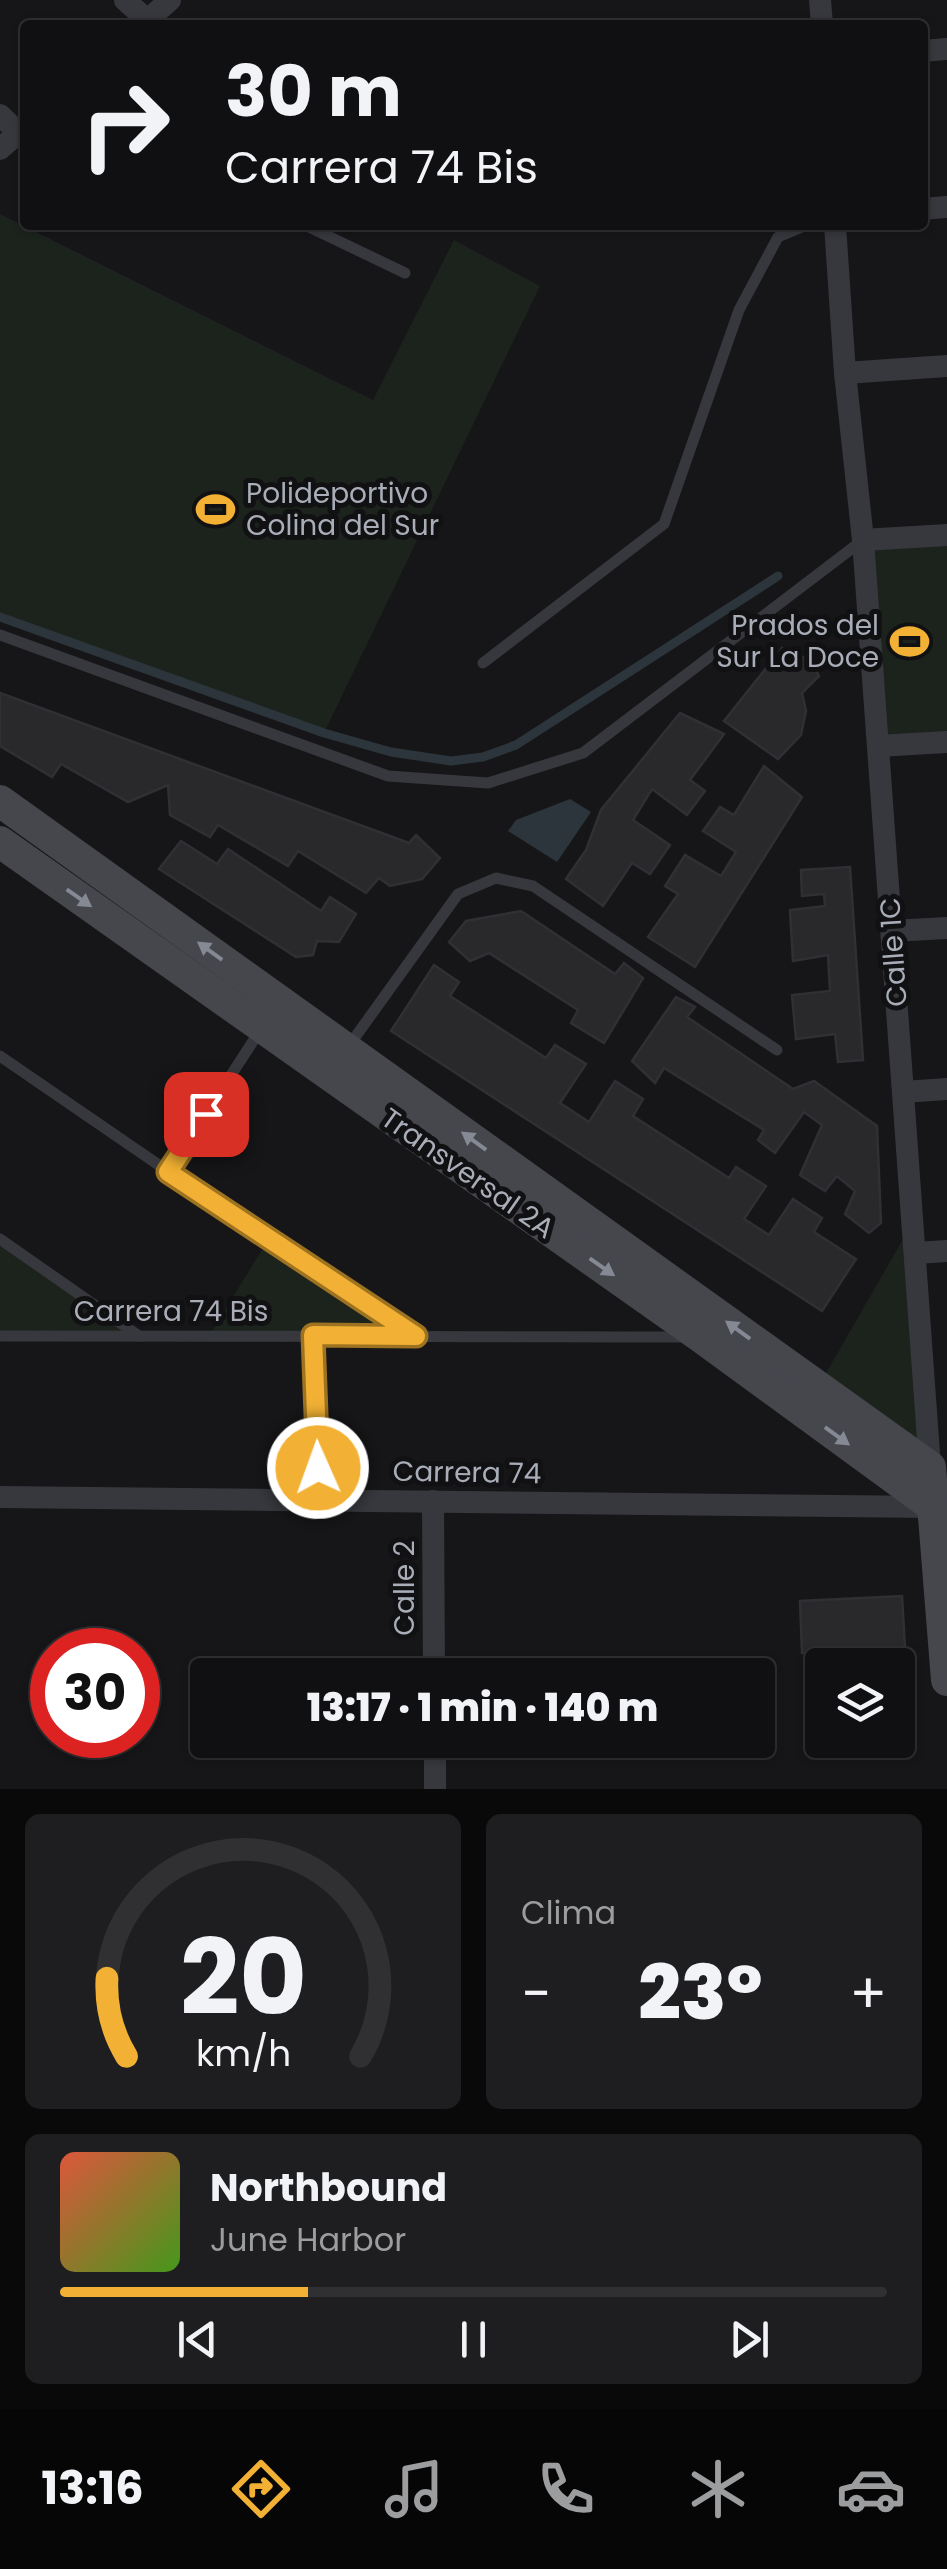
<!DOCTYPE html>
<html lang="es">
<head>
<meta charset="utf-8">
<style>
	body { margin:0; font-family:Poppins,sans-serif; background:#1e1e20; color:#f1f3f6; height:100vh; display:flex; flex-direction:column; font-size:38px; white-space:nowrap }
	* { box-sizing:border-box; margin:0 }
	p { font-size:32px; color:#9c9d9f }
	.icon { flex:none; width:55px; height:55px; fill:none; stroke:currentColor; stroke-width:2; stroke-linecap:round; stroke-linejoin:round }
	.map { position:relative; height:1789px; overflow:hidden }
	.details { display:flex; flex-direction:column; gap:25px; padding:25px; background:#09090a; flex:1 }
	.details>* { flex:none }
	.top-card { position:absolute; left:20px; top:20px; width:908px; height:210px; border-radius:10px; box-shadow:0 2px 8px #0004,0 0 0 2px #303032; background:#101012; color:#f1f3f6; overflow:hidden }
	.controls { position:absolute; left:805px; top:1648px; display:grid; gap:20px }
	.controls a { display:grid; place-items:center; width:110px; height:110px; border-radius:10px; background:#101012; box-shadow:0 2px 8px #0004,0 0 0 2px #303032; font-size:50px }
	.speed { position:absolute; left:30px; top:1628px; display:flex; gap:20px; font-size:50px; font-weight:700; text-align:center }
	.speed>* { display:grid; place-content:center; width:130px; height:130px; border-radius:50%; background:#101012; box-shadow:0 2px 8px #0004,0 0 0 2px #303032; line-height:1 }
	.speed .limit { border:15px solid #d22; background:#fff; color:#111 }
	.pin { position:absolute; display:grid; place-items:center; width:85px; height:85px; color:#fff; margin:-42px; border-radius:20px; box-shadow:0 5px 15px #0006 }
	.me { position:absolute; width:110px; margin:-55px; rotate:358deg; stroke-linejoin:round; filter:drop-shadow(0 0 8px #0008) }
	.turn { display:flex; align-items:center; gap:35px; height:210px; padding:0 40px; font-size:45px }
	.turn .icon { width:130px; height:130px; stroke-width:2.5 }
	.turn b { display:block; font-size:70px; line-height:85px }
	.big { font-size:75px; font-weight:800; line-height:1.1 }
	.details .tile { flex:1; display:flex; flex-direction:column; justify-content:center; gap:15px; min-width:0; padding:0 35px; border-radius:15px; background:#1e1e20 }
	.details .dial { align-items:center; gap:0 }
	.dial svg { height:260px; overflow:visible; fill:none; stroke:#303032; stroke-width:7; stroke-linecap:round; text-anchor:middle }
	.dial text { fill:#f1f3f6; stroke:none }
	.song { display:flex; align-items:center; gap:30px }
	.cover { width:120px; height:120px; border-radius:15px; background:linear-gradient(135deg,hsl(10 70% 55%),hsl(100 70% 35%)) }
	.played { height:10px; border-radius:5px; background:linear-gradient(90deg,#f2b134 30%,#303032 30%) }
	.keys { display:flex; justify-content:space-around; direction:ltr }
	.heat { display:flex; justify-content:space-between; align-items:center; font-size:55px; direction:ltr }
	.details .tiles { flex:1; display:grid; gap:25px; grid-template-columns:1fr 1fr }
	.tile:last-child { grid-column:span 2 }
	.trip { position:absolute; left:190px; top:1658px; width:585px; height:100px; border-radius:10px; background:#101012; box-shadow:0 2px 8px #0004,0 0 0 2px #303032; font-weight:800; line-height:100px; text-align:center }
	.menu { display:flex; height:160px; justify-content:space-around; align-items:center; background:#060607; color:#9c9d9f }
	.menu .icon { width:70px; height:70px }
	.menu .current { color:#f2b134 }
	.menu b { font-size:45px; color:#f1f3f6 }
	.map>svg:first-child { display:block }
	.green { fill:#1c231d }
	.water { fill:#2c353c }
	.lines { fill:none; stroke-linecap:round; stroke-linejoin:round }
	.stream { stroke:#2c353c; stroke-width:9 }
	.building { fill:#29292c; stroke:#303034; stroke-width:2.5 }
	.lane { stroke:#37383d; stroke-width:11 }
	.street { stroke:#37383d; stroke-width:22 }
	.secondary { stroke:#45474d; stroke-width:32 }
	.oneway { fill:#858993 }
	.route-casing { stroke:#9d7322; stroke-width:25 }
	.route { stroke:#f2b134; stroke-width:18 }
	.labels { text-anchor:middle; stroke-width:10; stroke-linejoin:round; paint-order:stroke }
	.poi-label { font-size:28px; fill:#a8adb8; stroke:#111113; text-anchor:start }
	.street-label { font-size:28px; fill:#a8adb8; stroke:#111113 }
</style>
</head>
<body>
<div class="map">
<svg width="947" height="1789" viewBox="0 0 947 1789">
	<rect width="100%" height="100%" fill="#161618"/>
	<!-- green -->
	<g class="green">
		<polygon points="0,214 373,400 454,240 540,286 324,733 0,617"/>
		<polygon points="947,535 947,742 878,746 863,540"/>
		<polygon points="913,1222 930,1467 818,1387"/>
		<polygon points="0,1239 139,1336 0,1336"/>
		<polygon points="268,1240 416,1336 209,1336"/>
	</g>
	<!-- water -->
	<polygon class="water" points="570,799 591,812 557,862 508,831 516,820"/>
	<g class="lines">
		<!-- stream -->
		<polyline class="stream" points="0,617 324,733 391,752 451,761 483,757 516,745 778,576"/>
	</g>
	<!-- building -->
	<g class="building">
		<polygon points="782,648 810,660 819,676 802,693 806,711 801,735 778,759 724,721"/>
		<polygon points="0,693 409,843 416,835 440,858 422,879 390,886 379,878 366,893 298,851 288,866 218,825 210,837 170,815 168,785 128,802 61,764 52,777 0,746"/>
		<polygon points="680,713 724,734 690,780 705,791 687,815 652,789 633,820 670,845 650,874 632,863 603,906 566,879 586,850 601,810"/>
		<polygon points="764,766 802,797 695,967 648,937 678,894 665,886 685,855 721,876 736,852 703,831 720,807 734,815"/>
		<polygon points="181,841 217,864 228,849 321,911 330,897 356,914 339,942 317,941 313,955 296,957 159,869"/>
		<polygon points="850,867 863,1060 838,1062 835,1034 796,1039 792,995 830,991 828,955 793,961 790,910 825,906 824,894 802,896 801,870"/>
		<polygon points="521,911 615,974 624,963 643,978 604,1043 571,1023 578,1010 489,953 470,961 449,942 466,921"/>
		<polygon points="434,965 459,982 450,996 546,1058 555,1045 586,1064 560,1103 589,1122 615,1081 643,1099 633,1116 729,1178 736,1167 766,1186 744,1219 769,1235 793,1199 822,1218 814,1232 856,1259 822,1311 391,1031"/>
		<polygon points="676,997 695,1007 687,1017 793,1089 814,1081 877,1126 881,1223 869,1233 845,1214 855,1191 837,1176 825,1191 800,1175 822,1125 804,1112 775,1153 758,1140 764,1130 664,1068 655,1083 632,1061"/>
		<polygon points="902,1596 905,1648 802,1653 800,1601"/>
	</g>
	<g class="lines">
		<!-- lane -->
		<g class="lane">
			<polyline points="305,225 405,273"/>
			<polyline points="0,635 388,776 488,783 583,753 863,540"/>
			<polyline points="483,663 664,524 739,310 778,237 807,225"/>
			<polyline points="348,1047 458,894 496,878 533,886 777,1050"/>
			<polyline points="0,1056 268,1240 416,1336"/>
			<polyline points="168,1172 259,1032"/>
			<polyline points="0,1239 139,1336"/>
			<polyline points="0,1336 687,1337"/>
		</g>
		<!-- street -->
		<g class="street">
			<polyline points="125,0 147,20"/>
			<polyline points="820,0 822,25"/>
			<polyline points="142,25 170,0"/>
			<polyline points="922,51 947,49"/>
			<polyline points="0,115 19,133"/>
			<polyline points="0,149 25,127"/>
			<polyline points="922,209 947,207"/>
			<polyline points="835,225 845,373 863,540 930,1467"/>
			<polyline points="845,373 947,366"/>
			<polyline points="863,540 947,535"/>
			<polyline points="878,746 947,742"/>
			<polyline points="892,931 947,928"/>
			<polyline points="903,1092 947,1089"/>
			<polyline points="915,1253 947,1251"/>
			<polyline points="313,1335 320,1501"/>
			<polyline points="0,1497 934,1507"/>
			<polyline points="433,1501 434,1675"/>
			<polyline points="435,1740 435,1789"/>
		</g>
		<!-- secondary -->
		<g class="secondary">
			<polyline points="0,801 930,1467 947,1680"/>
			<polyline points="0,842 701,1337 934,1507"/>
		</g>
	</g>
	<!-- one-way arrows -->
	<defs><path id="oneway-solid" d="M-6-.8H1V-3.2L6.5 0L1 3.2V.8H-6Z" transform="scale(2.5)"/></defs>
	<g class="oneway">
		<use href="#oneway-solid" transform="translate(79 898) rotate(35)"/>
		<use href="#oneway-solid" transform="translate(210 951) rotate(-144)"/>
		<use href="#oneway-solid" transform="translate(474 1141) rotate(-144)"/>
		<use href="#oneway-solid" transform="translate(602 1267) rotate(35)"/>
		<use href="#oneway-solid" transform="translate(738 1330) rotate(-144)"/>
		<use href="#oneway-solid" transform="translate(837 1436) rotate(36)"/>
	</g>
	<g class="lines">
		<defs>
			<polyline id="route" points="206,1114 168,1172 416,1336 313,1335 318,1468"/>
		</defs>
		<!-- route casing -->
		<use href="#route" class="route-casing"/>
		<!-- route -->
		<use href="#route" class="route"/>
	</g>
	<!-- icons -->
	<defs>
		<symbol id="stadium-bare" viewBox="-9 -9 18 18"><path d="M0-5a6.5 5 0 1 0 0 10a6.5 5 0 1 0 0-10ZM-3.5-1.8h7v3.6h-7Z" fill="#f2b134" stroke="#111113" stroke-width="2.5" paint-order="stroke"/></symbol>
	</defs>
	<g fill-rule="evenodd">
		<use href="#stadium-bare" x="188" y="482" width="55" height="55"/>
		<use href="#stadium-bare" x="882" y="614" width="55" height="55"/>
	</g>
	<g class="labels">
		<!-- poi labels -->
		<g class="poi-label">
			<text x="246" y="503">Polideportivo<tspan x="246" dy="32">Colina del Sur</tspan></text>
			<text x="879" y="635" text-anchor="end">Prados del<tspan x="879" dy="32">Sur La Doce</tspan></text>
		</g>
		<!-- street labels -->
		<g class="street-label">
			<text transform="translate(893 952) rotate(-94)" y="10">Calle 1C</text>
			<text transform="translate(468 1173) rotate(35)" y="10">Transversal 2A</text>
			<text x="171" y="1321">Carrera 74 Bis</text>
			<text transform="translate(467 1472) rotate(1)" y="10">Carrera 74</text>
			<text transform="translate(404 1588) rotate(-90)" y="10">Calle 2</text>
		</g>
	</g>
</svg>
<div class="controls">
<a><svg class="icon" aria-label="layers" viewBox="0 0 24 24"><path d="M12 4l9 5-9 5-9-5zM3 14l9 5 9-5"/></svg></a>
</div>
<div class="speed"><div class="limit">30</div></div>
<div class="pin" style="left:206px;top:1114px;background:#d93025"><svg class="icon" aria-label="arrive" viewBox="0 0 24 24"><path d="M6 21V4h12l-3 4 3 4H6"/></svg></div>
<svg class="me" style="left:318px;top:1468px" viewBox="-20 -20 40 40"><circle r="17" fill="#f2b134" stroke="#fff" stroke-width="3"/><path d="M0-11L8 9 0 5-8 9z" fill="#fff"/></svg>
<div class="trip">13:17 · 1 min · 140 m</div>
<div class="top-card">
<div class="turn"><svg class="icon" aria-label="right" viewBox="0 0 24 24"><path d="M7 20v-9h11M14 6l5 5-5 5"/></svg><div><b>30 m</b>Carrera 74 Bis</div></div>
</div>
</div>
<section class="details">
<div class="tiles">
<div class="tile dial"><svg viewBox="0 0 100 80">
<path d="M14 69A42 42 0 1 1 86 69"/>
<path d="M14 69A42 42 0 0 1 8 45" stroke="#f2b134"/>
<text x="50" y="56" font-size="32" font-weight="700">20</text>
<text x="50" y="72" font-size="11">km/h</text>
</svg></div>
<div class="tile"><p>Clima</p>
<div class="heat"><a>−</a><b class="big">23°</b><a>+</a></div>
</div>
<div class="tile">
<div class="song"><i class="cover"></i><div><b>Northbound</b><p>June Harbor</p></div></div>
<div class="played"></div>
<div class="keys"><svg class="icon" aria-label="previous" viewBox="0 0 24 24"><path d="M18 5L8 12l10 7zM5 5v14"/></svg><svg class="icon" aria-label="pause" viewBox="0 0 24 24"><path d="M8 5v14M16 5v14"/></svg><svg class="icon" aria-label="next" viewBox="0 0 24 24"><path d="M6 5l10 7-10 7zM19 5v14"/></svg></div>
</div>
</div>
</section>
<nav class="menu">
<b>13:16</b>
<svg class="icon current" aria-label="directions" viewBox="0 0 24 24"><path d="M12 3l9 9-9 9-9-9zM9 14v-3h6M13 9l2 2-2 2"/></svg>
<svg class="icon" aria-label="music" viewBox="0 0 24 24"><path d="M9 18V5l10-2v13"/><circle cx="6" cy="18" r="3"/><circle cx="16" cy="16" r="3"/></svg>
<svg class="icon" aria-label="phone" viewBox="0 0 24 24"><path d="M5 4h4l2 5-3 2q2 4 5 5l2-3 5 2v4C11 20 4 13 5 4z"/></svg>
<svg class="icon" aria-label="climate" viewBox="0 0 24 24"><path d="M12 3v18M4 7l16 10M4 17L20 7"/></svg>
<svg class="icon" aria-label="car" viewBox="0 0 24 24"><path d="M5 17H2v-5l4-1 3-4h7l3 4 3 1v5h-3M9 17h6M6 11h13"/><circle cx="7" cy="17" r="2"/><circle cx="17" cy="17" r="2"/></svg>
</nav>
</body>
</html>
